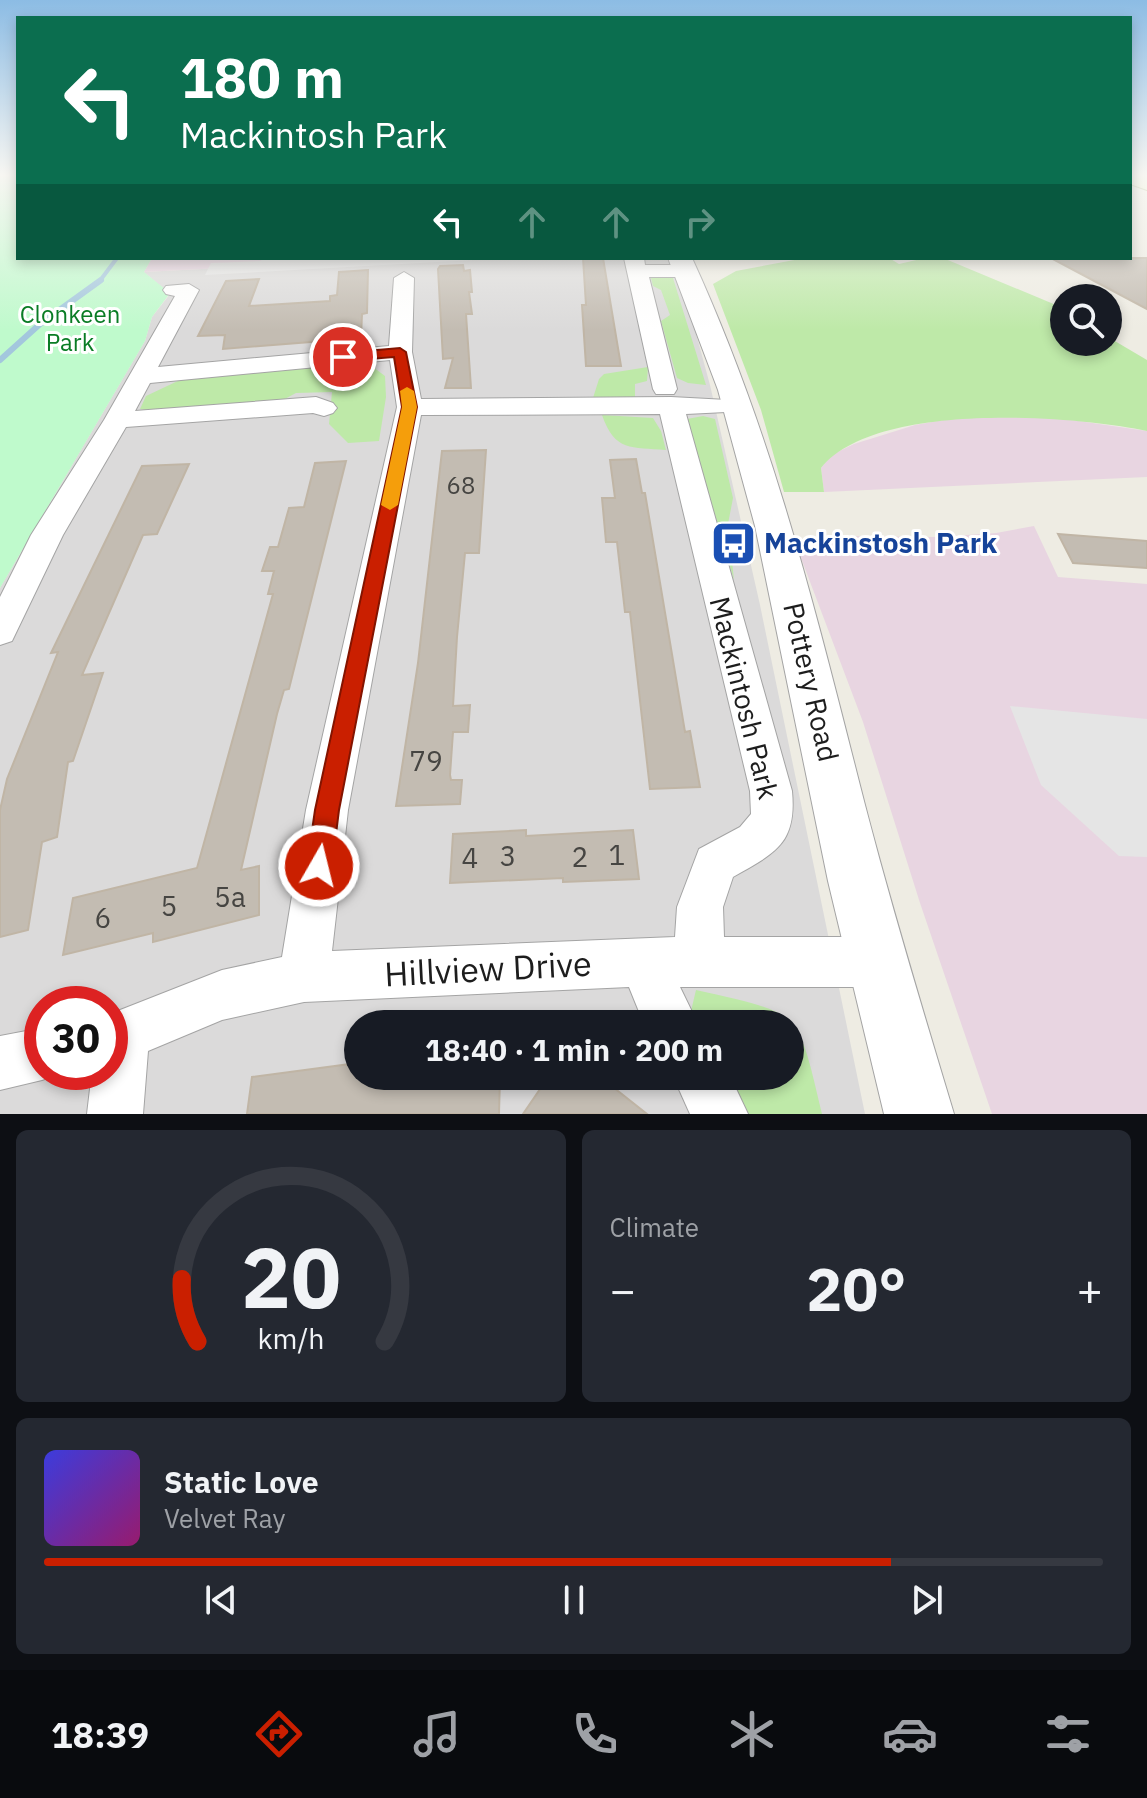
<!DOCTYPE html>
<html lang="en">
<head>
<meta charset="utf-8">
<style>
	body { margin:0; font-family:"IBM Plex Sans",sans-serif; background:#242831; color:#f1f3f6; height:100vh; display:flex; flex-direction:column; font-size:30px; white-space:nowrap }
	* { box-sizing:border-box; margin:0 }
	p { font-size:26px; color:#9ea1a6 }
	.icon { flex:none; width:44px; height:44px; fill:none; stroke:currentColor; stroke-width:2; stroke-linecap:round; stroke-linejoin:round }
	.map { position:relative; height:1114px; overflow:hidden }
	.panel { display:flex; flex-direction:column; gap:16px; padding:16px; background:#0d0f14; flex:1 }
	.panel>* { flex:none }
	.hud { position:absolute; left:16px; top:16px; width:1116px; height:244px; border-radius:0px; box-shadow:0 4px 12px #0003; background:#0b6e4f; color:#fff; overflow:hidden }
	.tools { position:absolute; left:1050px; top:284px; display:grid; gap:16px }
	.tools a { display:grid; place-items:center; width:72px; height:72px; border-radius:50%; background:#171b24; box-shadow:0 4px 12px #0003; font-size:40px }
	.speed { position:absolute; left:24px; top:986px; display:flex; gap:16px; font-size:40px; font-weight:700; text-align:center }
	.speed>* { display:grid; place-content:center; width:104px; height:104px; border-radius:50%; background:#171b24; box-shadow:0 4px 12px #0003; line-height:1 }
	.speed .limit { border:12px solid #d22; background:#fff; color:#111 }
	.pin { position:absolute; display:grid; place-items:center; width:68px; height:68px; color:#fff; margin:-34px; border:4px solid #fff; border-radius:50%; box-shadow:0 2px 8px #0007 }
	.me { position:absolute; width:88px; margin:-44px; rotate:8deg; stroke-linejoin:round; filter:drop-shadow(0 0 6px #0008) }
	.turn { display:flex; align-items:center; gap:28px; height:168px; padding:0 32px; font-size:36px }
	.turn .icon { width:104px; height:104px; stroke-width:2.5 }
	.turn b { display:block; font-size:56px; line-height:68px }
	.lanes { display:flex; align-items:center; height:76px; padding:0 32px; background:#0003; justify-content:center; gap:40px; direction:ltr }
	.lanes .off { opacity:.35 }
	.big { font-size:60px; font-weight:700; line-height:1.1 }
	.panel .tile { flex:1; display:flex; flex-direction:column; justify-content:center; gap:12px; min-width:0; padding:0 28px; border-radius:12px; background:#242831 }
	.panel .dial { align-items:center; gap:0 }
	.dial svg { height:208px; overflow:visible; fill:none; stroke:#363941; stroke-width:7; stroke-linecap:round; text-anchor:middle }
	.dial text { fill:#f1f3f6; stroke:none }
	.song { display:flex; align-items:center; gap:24px }
	.cover { width:96px; height:96px; border-radius:12px; background:linear-gradient(135deg,hsl(240 70% 55%),hsl(320 70% 35%)) }
	.played { height:8px; border-radius:4px; background:linear-gradient(90deg,#ca1f00 80%,#363941 80%) }
	.keys { display:flex; justify-content:space-around; direction:ltr }
	.heat { display:flex; justify-content:space-between; align-items:center; font-size:44px; direction:ltr }
	.panel .tiles { flex:1; display:grid; gap:16px; grid-template-columns:1fr 1fr }
	.tile:last-child { grid-column:span 2 }
	.trip { position:absolute; left:344px; top:1010px; width:460px; height:80px; border-radius:40px; background:#171b24; box-shadow:0 4px 12px #0003; font-weight:700; line-height:80px; text-align:center }
	.tabs { display:flex; height:128px; justify-content:space-around; align-items:center; background:#090b0e; color:#9ea1a6 }
	.tabs .icon { width:56px; height:56px }
	.tabs .current { color:#ca1f00 }
	.tabs b { font-size:36px; color:#f1f3f6 }
	.map>svg:first-child { display:block }
	.residential { fill:#dbdada; fill-rule:evenodd }
	.industrial { fill:#e8d5e1 }
	.grass { fill:#bee9a8 }
	.park { fill:#bffacc }
	.parking { fill:#e5e5e5 }
	.lines { fill:none; stroke-linecap:round; stroke-linejoin:round }
	.stream-far1 { stroke:#a3c7dd; stroke-width:4 }
	.stream { stroke:#a3c7dd; stroke-width:6 }
	.building { fill:#c3bcb2; stroke:#c0b5a5; stroke-width:2 }
	.minor-casing { stroke:#a4a4a4; stroke-width:2 }
	.tertiary-casing { stroke:#a4a4a4; stroke-width:2 }
	.secondary-casing { stroke:#577404; stroke-width:2 }
	.minor { fill:#fff; fill-rule:evenodd }
	.tertiary { fill:#fff; fill-rule:evenodd }
	.secondary { fill:#ecfab6; fill-rule:evenodd }
	.route { fill:#ca1f00; stroke:#831400; stroke-width:2 }
	.slow { fill:#f59e0b }
	.labels { text-anchor:middle; stroke-width:6; stroke-linejoin:round; paint-order:stroke }
	.far-park-label { font-size:24px; fill:#0a7c25; stroke:#fff }
	.number-label { font-size:24px; fill:#464542 }
	.transit-label { font-size:28px; font-weight:bold; fill:#164399; stroke:#fff; text-anchor:start }
	.street-label { font-size:28px; fill:#1d1d1d; stroke:#fff }
	.near-number-label { font-size:28px; fill:#464542 }
	.near-street-label { font-size:34px; fill:#1d1d1d; stroke:#fff }
</style>
</head>
<body>
<div class="map">
<svg width="1147" height="1114" viewBox="0 0 1147 1114">
	<rect width="100%" height="100%" fill="#eeece3"/>
	<!-- residential -->
	<path class="residential" d="M 419,258 L 676,260 L 710,385 L 760,605 L 865,1114 L 0,1114 L 0,588 L 145,341 L 152,317 L 170,294 L 144,272 ZM 42,1004 L 110,1004 L 110,1072 L 42,1072 ZM 358,1024 L 790,1024 L 790,1076 L 358,1076 Z"/>
	<!-- industrial -->
	<g class="industrial">
		<polygon points="152,258 419,258 144,272"/>
		<polygon points="1012,416 1072,420 1147,431 1147,477 824,492 821,468 831,455 854,444 915,425 949,419"/>
		<polygon points="1034,526 1058,577 1147,584 1147,1114 992,1114 920,903 863,722 798,550 806,540 836,536 938,537 996,533"/>
	</g>
	<!-- grass -->
	<g class="grass">
		<path d="M 805,258 L 889,258 L 899,264 L 925,258 L 943,258 L 1056,305 L 1064,312 L 1064,342 L 1108,342 L 1108,337 L 1147,360 L 1147,431 C 1070,415 875,401 821,468 L 824,492 L 784,492 L 761,410 L 713,284 L 736,271 Z"/>
		<polygon points="663,276 673,278 706,385 688,383 677,378 661,321 670,315 661,290 653,286 651,278"/>
		<polygon points="354,362 373,367 385,376 386,397 379,441 348,443 329,424 332,392 296,393 281,401 150,411 140,409 146,396 182,379"/>
		<polygon points="648,367 647,381 635,384 635,398 593,398 599,379 604,374"/>
		<path d="M 602,415 L 653,418 L 661,431 L 666,450 C 631,447 615,452 602,415 Z"/>
		<polygon points="703,416 715,419 733,498 728,524 734,580 687,419"/>
		<path d="M 696,990 C 802,1014 797,1008 822,1114 L 747,1114 L 726,1076 L 790,1076 L 790,1024 L 698,1024 L 691,1011 Z"/>
	</g>
	<!-- park -->
	<polygon class="park" points="0,174 18,174 18,258 152,258 144,272 170,293 152,317 145,341 0,588"/>
	<!-- parking -->
	<g class="parking">
		<polygon points="263,258 509,258 205,275 211,263 261,261"/>
		<polygon points="1010,706 1147,719 1147,857 1119,856 1041,785"/>
	</g>
	<g class="lines">
		<!-- stream-far1 -->
		<polyline class="stream-far1" points="99,282 117,258"/>
		<!-- stream -->
		<polyline class="stream" points="0,360 40,324 101,280"/>
	</g>
	<!-- building -->
	<g class="building">
		<polygon points="583,258 603,258 621,366 586,366 582,305 586,305"/>
		<polygon points="1051,258 1147,258 1147,309"/>
		<polygon points="463,265 464,271 470,270 472,292 469,292 472,314 466,314 471,388 445,388 453,358 443,359 438,269 440,266"/>
		<polygon points="368,270 367,313 362,314 361,338 223,349 225,335 198,336 226,281 259,279 249,306 330,301 330,296 337,295 339,272"/>
		<polygon points="486,450 479,553 465,553 457,637 453,706 470,705 468,732 453,732 450,775 451,780 462,780 460,804 396,806 418,663 442,451"/>
		<polygon points="636,459 642,493 645,493 685,732 690,731 700,787 650,789 630,612 625,612 617,542 606,542 602,498 615,498 610,460"/>
		<polygon points="346,461 289,689 284,690 277,714 241,870 259,866 259,915 153,942 153,933 63,955 73,898 197,868 273,594 268,594 274,571 262,571 270,547 278,547 289,508 304,507 315,463"/>
		<polygon points="189,464 157,534 143,535 82,675 103,673 73,761 68,762 57,837 42,842 28,930 0,937 0,810 7,779 58,652 51,653 142,466"/>
		<polygon points="1058,534 1147,541 1147,568 1073,563"/>
		<polygon points="526,830 526,836 633,830 639,879 563,882 563,878 450,883 453,834"/>
		<polygon points="358,1063 358,1076 500,1076 499,1114 247,1114 252,1077"/>
		<polygon points="549,1076 599,1076 647,1114 523,1114"/>
	</g>
	<g class="lines">
		<defs>
			<g id="minor">
				<polygon points="624,258 644,258 645,265 686,265 696,271 686,277 649,277 677,389 674,394 656,394 653,389"/>
				<path d="M 404,272 L 414,278 L 412,352 L 421,399 L 671,397 L 746,401 L 750,406 L 746,411 L 686,414 L 792,791 C 797,844 775,853 733,877 L 723,907 L 724,937 L 877,937 L 894,945 L 902,962 L 894,979 L 877,987 L 680,987 L 698,1024 L 644,1024 L 629,987 L 304,1002 L 222,1020 L 148,1051 L 143,1114 L 87,1114 L 92,1072 L 110,1072 L 110,1014 L 222,970 L 282,957 L 306,810 L 397,407 L 390,360 L 150,383 L 135,411 L 316,397 L 333,403 L 337,408 L 333,413 L 324,416 L 313,413 L 126,427 L 63,535 L 12,641 L 0,645 L 0,597 L 31,535 L 104,420 L 175,296 L 166,294 L 163,290 L 166,286 L 189,284 L 199,290 L 158,367 L 389,346 L 394,278 ZM 660,414 L 750,791 L 751,814 L 740,827 L 699,849 L 677,907 L 675,937 L 332,951 L 348,810 L 421,415 Z"/>
				<polygon points="42,1028 42,1072 61,1073 42,1080 0,1090 0,1036"/>
				<polygon points="673,1076 730,1076 748,1114 690,1114"/>
			</g>
			<path id="tertiary" d="M 668,258 L 692,258 C 775,439 816,614 865,805 C 892,909 923,1011 954,1114 L 884,1114 L 828,881 L 755,526 L 718,390 Z"/>
			<polygon id="secondary" points="1130,174 1147,175 1147,190 1130,184"/>
		</defs>
		<!-- minor casing -->
		<use href="#minor" class="minor-casing"/>
		<!-- tertiary casing -->
		<use href="#tertiary" class="tertiary-casing"/>
		<!-- secondary casing -->
		<use href="#secondary" class="secondary-casing"/>
		<!-- minor -->
		<use href="#minor" class="minor"/>
		<!-- tertiary -->
		<use href="#tertiary" class="tertiary"/>
		<!-- secondary -->
		<use href="#secondary" class="secondary"/>
	</g>
	<!-- sky -->
	<linearGradient id="sky" x2="0" y2="1"><stop stop-color="#8cbce4"/><stop offset="0.53" stop-color="#f7f6f2"/><stop offset="1" stop-color="#f7f6f2" stop-opacity="0"/></linearGradient>
	<rect width="1147" height="330" fill="url(#sky)"/>
	<!-- route -->
	<polygon class="route" points="400,348 406,352 417,407 339,810 332,866 328,874 319,878 310,874 307,866 315,810 402,407 394,357 343,361 336,357 343,353"/>
	<!-- slow -->
	<polygon class="slow" points="407,387 414,391 417,407 398,505 390,510 381,505 402,407 400,391"/>
	<!-- icons -->
	<defs>
		<symbol id="bus-square" viewBox="-11 -11 22 22"><rect x="-9" y="-9" width="18" height="18" rx="4" fill="#1a4fb4" stroke="#fff"/><path d="M-5-6H5V4H4V6H2V4H-2V6H-4V4H-5ZM-3.5-4V0h7V-4ZM-3.5 1.2v1.5H-2V1.2ZM2 1.2v1.5H3.5V1.2Z" fill="#fff"/></symbol>
	</defs>
	<g fill-rule="evenodd">
		<use href="#bus-square" x="708" y="518" width="51" height="51"/>
	</g>
	<g class="labels">
		<!-- far-park labels -->
		<g class="far-park-label">
			<text x="70" y="323">Clonkeen<tspan x="70" dy="28">Park</tspan></text>
		</g>
		<!-- number labels -->
		<g class="number-label">
			<text x="461" y="494">68</text>
		</g>
		<!-- transit labels -->
		<g class="transit-label">
			<text x="764" y="553">Mackinstosh Park</text>
		</g>
		<!-- street labels -->
		<g class="street-label">
			<text transform="translate(811 682) rotate(77)" y="10">Pottery Road</text>
			<text transform="translate(744 698) rotate(76)" y="10">Mackintosh Park</text>
		</g>
		<!-- near-number labels -->
		<g class="near-number-label">
			<text x="426" y="771">79</text>
			<text x="617" y="865">1</text>
			<text x="508" y="866">3</text>
			<text x="580" y="867">2</text>
			<text x="470" y="868">4</text>
			<text x="230" y="907">5a</text>
			<text x="169" y="916">5</text>
			<text x="103" y="928">6</text>
		</g>
		<!-- near-street labels -->
		<g class="near-street-label">
			<text transform="translate(488 969) rotate(-3)" y="12">Hillview Drive</text>
		</g>
	</g>
</svg>
<div class="tools">
<a><svg class="icon" aria-label="search" viewBox="0 0 24 24"><circle cx="10" cy="10" r="6"/><path d="M15 15l6 6"/></svg></a>
</div>
<div class="speed"><div class="limit">30</div></div>
<div class="pin" style="left:343px;top:357px;background:#d93025"><svg class="icon" aria-label="arrive" viewBox="0 0 24 24"><path d="M6 21V4h12l-3 4 3 4H6"/></svg></div>
<svg class="me" style="left:319px;top:866px" viewBox="-20 -20 40 40"><circle r="17" fill="#ca1f00" stroke="#fff" stroke-width="3"/><path d="M0-11L8 9 0 5-8 9z" fill="#fff"/></svg>
<div class="trip">18:40 · 1 min · 200 m</div>
<div class="hud">
<div class="turn"><svg class="icon" aria-label="left" viewBox="0 0 24 24"><path d="M17 20v-9H6M10 6l-5 5 5 5"/></svg><div><b>180 m</b>Mackintosh Park</div></div>
<div class="lanes"><svg class="icon" aria-label="left" viewBox="0 0 24 24"><path d="M17 20v-9H6M10 6l-5 5 5 5"/></svg><svg class="icon off" aria-label="ahead" viewBox="0 0 24 24"><path d="M12 20V5M6 11l6-6 6 6"/></svg><svg class="icon off" aria-label="ahead" viewBox="0 0 24 24"><path d="M12 20V5M6 11l6-6 6 6"/></svg><svg class="icon off" aria-label="right" viewBox="0 0 24 24"><path d="M7 20v-9h11M14 6l5 5-5 5"/></svg></div>
</div>
</div>
<section class="panel">
<div class="tiles">
<div class="tile dial"><svg viewBox="0 0 100 80">
<path d="M14 69A42 42 0 1 1 86 69"/>
<path d="M14 69A42 42 0 0 1 8 45" stroke="#ca1f00"/>
<text x="50" y="56" font-size="32" font-weight="700">20</text>
<text x="50" y="72" font-size="11">km/h</text>
</svg></div>
<div class="tile"><p>Climate</p>
<div class="heat"><a>−</a><b class="big">20°</b><a>+</a></div>
</div>
<div class="tile">
<div class="song"><i class="cover"></i><div><b>Static Love</b><p>Velvet Ray</p></div></div>
<div class="played"></div>
<div class="keys"><svg class="icon" aria-label="previous" viewBox="0 0 24 24"><path d="M18 5L8 12l10 7zM5 5v14"/></svg><svg class="icon" aria-label="pause" viewBox="0 0 24 24"><path d="M8 5v14M16 5v14"/></svg><svg class="icon" aria-label="next" viewBox="0 0 24 24"><path d="M6 5l10 7-10 7zM19 5v14"/></svg></div>
</div>
</div>
</section>
<nav class="tabs">
<b>18:39</b>
<svg class="icon current" aria-label="directions" viewBox="0 0 24 24"><path d="M12 3l9 9-9 9-9-9zM9 14v-3h6M13 9l2 2-2 2"/></svg>
<svg class="icon" aria-label="music" viewBox="0 0 24 24"><path d="M9 18V5l10-2v13"/><circle cx="6" cy="18" r="3"/><circle cx="16" cy="16" r="3"/></svg>
<svg class="icon" aria-label="phone" viewBox="0 0 24 24"><path d="M5 4h4l2 5-3 2q2 4 5 5l2-3 5 2v4C11 20 4 13 5 4z"/></svg>
<svg class="icon" aria-label="climate" viewBox="0 0 24 24"><path d="M12 3v18M4 7l16 10M4 17L20 7"/></svg>
<svg class="icon" aria-label="car" viewBox="0 0 24 24"><path d="M5 17H2v-5l4-1 3-4h7l3 4 3 1v5h-3M9 17h6M6 11h13"/><circle cx="7" cy="17" r="2"/><circle cx="17" cy="17" r="2"/></svg>
<svg class="icon" aria-label="filters" viewBox="0 0 24 24"><path d="M4 7h16M4 17h16"/><circle cx="9" cy="7" r="2"/><circle cx="15" cy="17" r="2"/></svg>
</nav>
</body>
</html>
